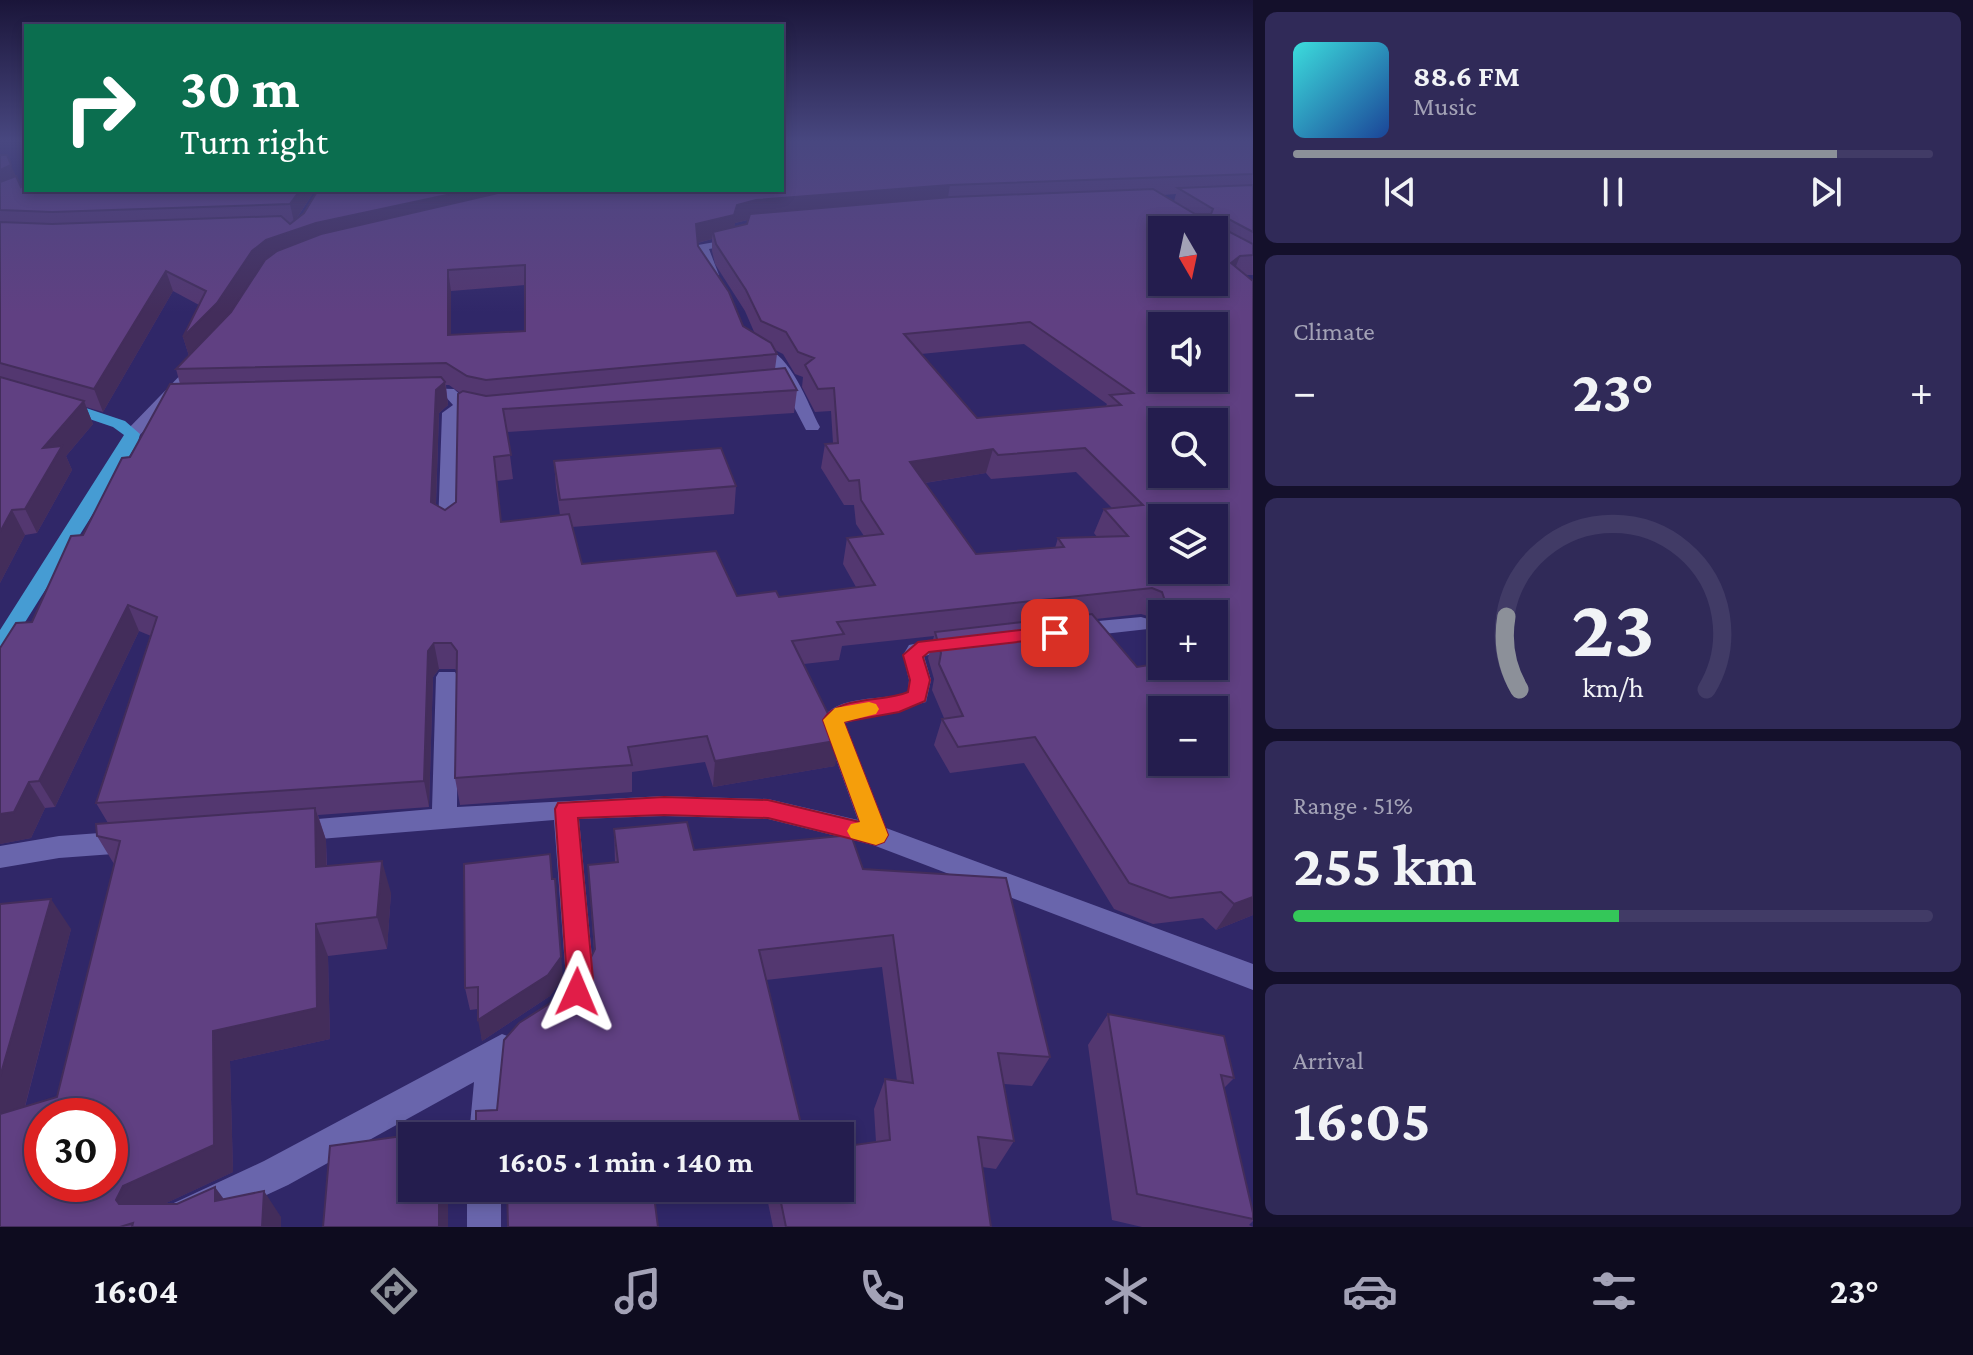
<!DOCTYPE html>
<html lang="en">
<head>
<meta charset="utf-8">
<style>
	body { margin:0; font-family:"Crimson Pro",serif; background:#302a58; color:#f1f3f6; height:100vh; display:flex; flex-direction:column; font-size:30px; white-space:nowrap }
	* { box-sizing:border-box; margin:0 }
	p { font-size:26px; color:#a3a2b6 }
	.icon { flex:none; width:44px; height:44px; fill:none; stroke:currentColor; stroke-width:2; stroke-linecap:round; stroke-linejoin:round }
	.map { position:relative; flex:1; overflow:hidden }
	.drawer { display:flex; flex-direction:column; gap:12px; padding:12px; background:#14102b; width:720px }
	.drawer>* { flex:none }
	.banner { position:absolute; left:24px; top:24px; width:760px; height:168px; border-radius:0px; box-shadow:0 4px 12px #0003,0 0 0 2px #413b66; background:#0b6e4f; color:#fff; overflow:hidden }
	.needle { width:52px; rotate:171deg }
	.controls { position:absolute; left:1148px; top:216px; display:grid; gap:16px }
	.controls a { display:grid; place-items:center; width:80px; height:80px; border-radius:0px; background:#241d4e; box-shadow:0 4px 12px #0003,0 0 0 2px #413b66; font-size:40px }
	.speed { position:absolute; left:24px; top:1098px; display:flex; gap:16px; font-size:40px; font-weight:700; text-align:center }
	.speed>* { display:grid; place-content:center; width:104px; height:104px; border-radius:50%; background:#241d4e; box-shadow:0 4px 12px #0003,0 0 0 2px #413b66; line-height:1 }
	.speed .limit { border:12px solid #d22; background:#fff; color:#111 }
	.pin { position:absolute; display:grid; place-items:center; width:68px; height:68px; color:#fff; margin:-34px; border-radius:16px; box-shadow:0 4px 12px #0006 }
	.me { position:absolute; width:88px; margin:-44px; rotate:1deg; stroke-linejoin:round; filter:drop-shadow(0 0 6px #0008) }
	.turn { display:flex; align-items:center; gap:28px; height:168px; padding:0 24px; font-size:36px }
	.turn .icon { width:104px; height:104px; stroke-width:2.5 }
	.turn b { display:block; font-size:56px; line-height:68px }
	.big { font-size:60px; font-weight:700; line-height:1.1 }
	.drawer .widget { flex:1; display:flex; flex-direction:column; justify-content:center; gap:12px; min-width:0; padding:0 28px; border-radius:12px; background:#302a58 }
	.drawer .dial { align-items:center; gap:0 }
	.dial svg { height:208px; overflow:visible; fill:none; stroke:#413b66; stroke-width:7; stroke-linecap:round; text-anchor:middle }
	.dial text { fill:#f1f3f6; stroke:none }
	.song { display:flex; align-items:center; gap:24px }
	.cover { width:96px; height:96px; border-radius:12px; background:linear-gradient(135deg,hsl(180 70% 55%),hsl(220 70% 35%)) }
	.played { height:8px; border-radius:4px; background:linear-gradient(90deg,#8c9099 85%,#413b66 85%) }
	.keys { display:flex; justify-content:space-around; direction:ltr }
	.heat { display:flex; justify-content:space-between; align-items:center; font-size:44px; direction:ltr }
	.charge { height:12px; border-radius:6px; background:linear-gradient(90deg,#34c759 51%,#413b66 0) }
	.trip { position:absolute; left:398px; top:1122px; width:456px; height:80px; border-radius:0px; background:#241d4e; box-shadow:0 4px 12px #0003,0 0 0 2px #413b66; font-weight:700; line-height:80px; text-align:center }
	.tab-bar { display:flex; height:128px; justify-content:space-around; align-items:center; background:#0e0c1f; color:#a3a2b6 }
	.tab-bar .icon { width:56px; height:56px }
	.tab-bar .active { color:#8c9099 }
	.tab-bar b { font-size:36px; color:#f1f3f6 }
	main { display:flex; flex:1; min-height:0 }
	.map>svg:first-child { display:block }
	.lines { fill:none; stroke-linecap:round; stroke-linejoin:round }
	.minor { fill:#6965ac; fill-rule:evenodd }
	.major { fill:#469cd3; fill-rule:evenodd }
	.wall { fill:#533770; fill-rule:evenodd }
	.shaded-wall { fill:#432d5b }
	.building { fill:#604082; stroke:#432d5b; stroke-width:2; fill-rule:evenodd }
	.route { fill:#e11d48; stroke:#92132f; stroke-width:2 }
	.slow { fill:#f59e0b }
</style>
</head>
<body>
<main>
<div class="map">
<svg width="1253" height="1227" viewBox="0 0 1253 1227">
	<rect width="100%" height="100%" fill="#302768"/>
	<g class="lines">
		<!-- minor -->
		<g class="minor">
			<polygon points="738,238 742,239 742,243 709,249 719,275 709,278 698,245"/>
			<path d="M 749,345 C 787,340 806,401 820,427 L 818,430 L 806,430 L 771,363 L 749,351 Z"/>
			<polygon points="194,361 206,364 138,437 126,437 126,431"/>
			<polygon points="421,388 454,389 468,402 491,410 483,415 465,411 458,415 456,527 447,532 438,527 442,413 453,405 445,396 416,395 416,389"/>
			<polygon points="1141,617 1148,619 1151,624 1148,629 1077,637 1067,630 1077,623"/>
			<path d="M 958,635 L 965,637 L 968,642 L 965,647 L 924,656 L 931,680 L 926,702 L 845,723 L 886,828 L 1253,964 L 1253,990 L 873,845 L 768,819 L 664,816 L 579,819 L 594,979 L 581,1013 L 571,1017 L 561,1013 L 556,1003 L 566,979 L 554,820 L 295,841 L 286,838 L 282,831 L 286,824 L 295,821 L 432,809 L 436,677 L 439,672 L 455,672 L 458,677 L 457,807 L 664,796 L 768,799 L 858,820 L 822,720 C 837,693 883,702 908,692 L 909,680 L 903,655 L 909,645 Z"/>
			<polygon points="127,831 136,835 140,842 136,849 127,853 59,858 0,868 0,846 59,836"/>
			<polygon points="502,1034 513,1038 517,1049 505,1077 501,1136 469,1136 474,1082 288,1185 198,1227 143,1227 148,1215 264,1161"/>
			<rect x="467" y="1188" width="34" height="39"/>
		</g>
		<!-- major -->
		<polygon class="major" points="65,401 125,421 140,434 138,442 7,651 0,653 0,630 124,435 113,427 60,409 57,406"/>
	</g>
	<!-- wall -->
	<g class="wall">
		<path d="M 1253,141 L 1253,275 L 1246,275 L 1253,915 L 1216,930 L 1203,918 L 1153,924 L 1114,909 L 1024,763 L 950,773 L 934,745 L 942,719 L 944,718 L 932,690 L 934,679 L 928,658 L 934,636 L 842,646 L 839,660 L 804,664 L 835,766 L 713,787 L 705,762 L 632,772 L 632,792 L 460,805 L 455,778 L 457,671 L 455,669 L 439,669 L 433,677 L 429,807 L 318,815 L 326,840 L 327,866 L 391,893 L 387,949 L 328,956 L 330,1039 L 230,1061 L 233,1172 L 164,1204 L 177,1204 L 224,1199 L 281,1217 L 281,1227 L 0,1227 L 0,904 L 71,929 L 25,1107 L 57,1097 L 114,864 L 97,836 L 108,823 L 96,803 L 151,636 L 139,631 L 55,807 L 45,808 L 31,838 L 0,844 L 0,648 L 32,622 L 130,457 L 180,384 L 176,369 L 189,356 L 183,337 L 199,305 L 173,291 L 103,412 L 86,407 L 93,424 L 66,456 L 72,470 L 37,533 L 25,535 L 0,583 L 0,155 L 16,176 L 21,187 L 315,190 L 297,218 ZM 1176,194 L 1174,201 L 1163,195 ZM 748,220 L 747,224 L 734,227 L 735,223 ZM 712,239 L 712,251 L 715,264 L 745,311 L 755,334 L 743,326 L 698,246 L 698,243 ZM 260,268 L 229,314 L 257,271 ZM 525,285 L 525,331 L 451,335 L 451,291 ZM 1024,344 L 1107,404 L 1106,406 L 977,418 L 921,354 ZM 775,350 L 783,354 L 795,374 L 803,377 L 802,387 L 815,412 L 831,411 L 833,443 L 825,444 L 821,468 L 844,505 L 854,505 L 856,524 L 864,536 L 847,538 L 843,564 L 856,587 L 779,597 L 737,596 L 582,564 L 572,527 L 734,514 L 736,486 L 554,461 L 556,488 L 560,515 L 501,522 L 497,481 L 513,479 L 507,432 L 794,413 L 797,390 L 775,369 L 777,354 ZM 446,385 L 449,385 L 460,393 L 456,502 L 445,510 L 436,505 L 439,413 L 448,405 ZM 1076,472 L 1112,508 L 1104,509 L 1094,533 L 1097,537 L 1058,538 L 1055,548 L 976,554 L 925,483 L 986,473 L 991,479 ZM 1141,614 L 1151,617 L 1153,627 L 1162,626 L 1162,614 L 1214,614 L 1214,666 L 1137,667 L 1096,619 Z"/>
		<polygon points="687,822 694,850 851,835 863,869 1006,878 1050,1057 1032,1086 1004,1084 1014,1141 996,1169 982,1167 991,1227 773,1227 765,1188 840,1188 840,1147 876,1142 874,1109 885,1079 897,1081 882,967 766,980 804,1136 412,1136 412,1188 466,1188 464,1200 448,1202 448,1227 323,1227 330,1146 476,1126 476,1111 497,1110 504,1040 519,1023 577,986 594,951 588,865 615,863 614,829"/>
		<polygon points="563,978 550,996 482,1041 478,1009 470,1010 465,988"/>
		<polygon points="1108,1014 1234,1078 1224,1088 1253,1213 1253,1221 1249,1225 1253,1227 1142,1227 1112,1220 1088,1045"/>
		<polygon points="502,1188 653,1188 504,1195"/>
	</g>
	<!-- shaded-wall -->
	<g class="shaded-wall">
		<polygon points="11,165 18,182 0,191 0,170"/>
		<polygon points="950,185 947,203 755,218 735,223 732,234 713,232 712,239 696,243 696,224 737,205 756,200"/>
		<polygon points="300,190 315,190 294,222 290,204"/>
		<polygon points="470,190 552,190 271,259 257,271 223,324 190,359 183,337 252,251 266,240 316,223"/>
		<polygon points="1240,256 1232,276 1231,263"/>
		<polygon points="448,270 451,291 451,357 448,335"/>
		<polygon points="166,271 173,291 103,412 94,389"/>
		<polygon points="445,382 448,405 439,413 435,527 431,502 436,390"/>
		<polygon points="84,401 93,424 66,456 72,470 37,533 25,509 43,448"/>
		<polygon points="993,449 986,473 905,486 910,462"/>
		<polygon points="12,510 25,535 0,583 0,532"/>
		<polygon points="128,605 139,631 55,807 39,781"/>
		<polygon points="434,643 439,669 433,677 429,807 424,781 428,651"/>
		<polygon points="841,740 835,766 713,787 715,761"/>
		<polygon points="29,782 45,808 31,838 0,844 0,814"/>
		<polygon points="315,808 326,840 327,899 316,867"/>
		<polygon points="382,861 391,893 387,949 377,917"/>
		<polygon points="555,879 563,978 550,996 482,1041 478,1020"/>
		<polygon points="1253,897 1253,915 1216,930 1234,904"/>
		<polygon points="51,899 71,929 14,1148 0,1134 0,1077"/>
		<polygon points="316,924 328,956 330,1039 230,1061 233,1172 147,1212 119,1204 116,1200 123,1186 213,1031"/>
		<polygon points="215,1187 234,1213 215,1201"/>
		<polygon points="439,1188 444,1188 448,1202 448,1227 439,1227"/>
		<polygon points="460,1188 466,1188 464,1200"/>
		<polygon points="264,1191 281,1217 281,1227 262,1227"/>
	</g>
	<!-- building -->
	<g class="building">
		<path d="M 782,141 L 1253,141 L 1253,174 L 950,185 L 756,200 L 737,205 L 734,215 L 696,224 L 698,246 L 729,292 L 743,326 L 771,343 L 777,354 L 486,380 L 467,376 L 446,363 L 176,369 L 231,312 L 265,260 L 277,251 L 321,234 L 511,190 L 782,190 ZM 525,265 L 525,331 L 448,335 L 448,270 Z"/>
		<polygon points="0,155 7,155 11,165 0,170"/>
		<polygon points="16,176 21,187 26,182 26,190 300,190 290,204 52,212 0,210 0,182"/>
		<path d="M 1253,185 L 1253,232 L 1223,216 L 1219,216 L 1218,226 L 1253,244 L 1253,255 L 1240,256 L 1231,263 L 1253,281 L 1253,897 L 1234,904 L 1221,892 L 1170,898 L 1129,883 L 1035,737 L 958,747 L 942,719 L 963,716 L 939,664 L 941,653 L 935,632 L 1092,614 L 1137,667 L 1162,663 L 1162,666 L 1214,666 L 1214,656 L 1221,655 L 1214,647 L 1214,614 L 1186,614 L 1174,600 L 1165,601 L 1162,592 L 1152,588 L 837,622 L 844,634 L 792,641 L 841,740 L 715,761 L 707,736 L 628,747 L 632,765 L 455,778 L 457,651 L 451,643 L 434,643 L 428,651 L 424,781 L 96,803 L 157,617 L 128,605 L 39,781 L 29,782 L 14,812 L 0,814 L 0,648 L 16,623 L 32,622 L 71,536 L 83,535 L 122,458 L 130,457 L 170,384 L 441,377 L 445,382 L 436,390 L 431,502 L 445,510 L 456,502 L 458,394 L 463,391 L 486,396 L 785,368 L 797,390 L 503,409 L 511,455 L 494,457 L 501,522 L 569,514 L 582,564 L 716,551 L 737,596 L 776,591 L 779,597 L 875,585 L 847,538 L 883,534 L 861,500 L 859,480 L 849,481 L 825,444 L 838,443 L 834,388 L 818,389 L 805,365 L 814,358 L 798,352 L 786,332 L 761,321 L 746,290 L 716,244 L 713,232 L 747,224 L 750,214 L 951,197 L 1153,189 L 1195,214 L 1211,214 L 1213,209 L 1178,188 ZM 1162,230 L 1214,230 L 1214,282 L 1162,282 ZM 1030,322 L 1133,393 L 1110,395 L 1121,405 L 977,418 L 904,334 ZM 1162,326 L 1214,326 L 1214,378 L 1162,378 ZM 1162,422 L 1214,422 L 1214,474 L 1162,474 ZM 1085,448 L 1143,505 L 1104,509 L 1128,536 L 1058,538 L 1064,547 L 976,554 L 910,462 L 993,449 L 998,455 ZM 1162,518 L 1214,518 L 1214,570 L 1162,570 ZM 1162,710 L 1214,710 L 1214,762 L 1162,762 Z"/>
		<polygon points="318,190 470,190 316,223 266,240 252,251 217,303 183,337 206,291 166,271 94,389 0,363 0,222 52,224 281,216 290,224 304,213"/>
		<polygon points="0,377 84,401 43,448 62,446 25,509 12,510 0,532"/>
		<polygon points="721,448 736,486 560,500 554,461"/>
		<path d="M 315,808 L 316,867 L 382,861 L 377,917 L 316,924 L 317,1008 L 213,1031 L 214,1145 L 123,1186 L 116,1200 L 119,1204 L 177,1204 L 215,1187 L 215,1201 L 264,1191 L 262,1227 L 132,1227 L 133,1223 L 120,1227 L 0,1227 L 0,1114 L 57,1097 L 120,841 L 97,836 L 96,824 ZM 42,1116 L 110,1116 L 110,1184 L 42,1184 Z"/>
		<polygon points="687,822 694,850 851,835 863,869 1006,878 1050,1057 998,1053 1014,1141 978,1137 991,1227 786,1227 778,1188 840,1188 840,1147 890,1140 885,1079 913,1083 893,935 759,950 804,1136 412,1136 412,1188 439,1188 439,1227 323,1227 330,1146 476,1126 476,1111 497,1110 504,1040 519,1023 577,986 595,949 588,865 618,862 614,829"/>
		<polygon points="550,854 552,879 555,879 561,957 548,975 478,1020 478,987 465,988 464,864"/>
		<polygon points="51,899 0,1077 0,904"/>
		<polygon points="1108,1014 1224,1036 1234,1078 1221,1075 1253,1213 1253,1219 1137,1194"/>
		<polygon points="507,1188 653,1188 658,1227 508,1227"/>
	</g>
	<!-- sky -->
	<linearGradient id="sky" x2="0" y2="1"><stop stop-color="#1a1539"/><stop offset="0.45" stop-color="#484780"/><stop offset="1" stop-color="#484780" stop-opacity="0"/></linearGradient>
	<rect width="1253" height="313" fill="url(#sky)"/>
	<!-- route -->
	<path class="route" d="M 1055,626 L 1061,628 L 1061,637 L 929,652 L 923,657 L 930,680 L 925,701 L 899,712 L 844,722 L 888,835 L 884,842 L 876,845 L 768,818 L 664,815 L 578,818 L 593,979 L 586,1001 L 577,1004 L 568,1001 L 564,992 L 567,979 L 555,809 L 558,803 L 664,797 L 768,800 L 860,822 L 823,720 C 838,695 883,703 908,692 L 910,680 L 903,655 L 918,642 Z"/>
	<!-- slow -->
	<polygon class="slow" points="869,702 876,704 879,709 876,714 844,722 888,835 884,842 876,845 851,838 847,831 851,824 860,822 823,720 835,708"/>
</svg>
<div class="controls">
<a><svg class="needle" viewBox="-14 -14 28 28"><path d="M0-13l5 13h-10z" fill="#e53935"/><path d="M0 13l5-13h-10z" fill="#a3a2b6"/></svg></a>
<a><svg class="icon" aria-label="sound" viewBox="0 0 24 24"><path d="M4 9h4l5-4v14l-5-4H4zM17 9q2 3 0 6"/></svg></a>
<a><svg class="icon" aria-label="search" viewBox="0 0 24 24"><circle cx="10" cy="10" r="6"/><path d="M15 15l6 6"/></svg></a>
<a><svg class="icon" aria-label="layers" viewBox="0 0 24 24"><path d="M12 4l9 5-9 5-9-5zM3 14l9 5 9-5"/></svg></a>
<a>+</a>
<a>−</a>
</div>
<div class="speed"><div class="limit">30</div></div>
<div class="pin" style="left:1055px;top:633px;background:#d93025"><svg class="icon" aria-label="arrive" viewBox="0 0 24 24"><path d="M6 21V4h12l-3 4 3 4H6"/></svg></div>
<svg class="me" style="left:577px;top:992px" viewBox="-20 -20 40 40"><path d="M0-17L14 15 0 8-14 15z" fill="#e11d48" stroke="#fff" stroke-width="4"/></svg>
<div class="trip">16:05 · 1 min · 140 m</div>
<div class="banner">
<div class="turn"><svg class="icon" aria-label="right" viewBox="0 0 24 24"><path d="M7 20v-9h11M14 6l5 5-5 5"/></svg><div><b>30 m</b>Turn right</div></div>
</div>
</div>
<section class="drawer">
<div class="widget">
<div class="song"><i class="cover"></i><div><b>88.6 FM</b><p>Music</p></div></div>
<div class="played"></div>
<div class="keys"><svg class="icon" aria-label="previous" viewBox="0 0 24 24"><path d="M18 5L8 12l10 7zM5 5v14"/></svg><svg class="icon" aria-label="pause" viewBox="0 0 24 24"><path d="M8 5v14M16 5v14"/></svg><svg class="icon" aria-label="next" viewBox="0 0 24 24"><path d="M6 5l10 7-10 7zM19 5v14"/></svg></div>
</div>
<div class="widget"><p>Climate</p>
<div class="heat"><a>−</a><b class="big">23°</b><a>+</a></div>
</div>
<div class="widget dial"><svg viewBox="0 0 100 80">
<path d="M14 69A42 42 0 1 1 86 69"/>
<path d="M14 69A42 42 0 0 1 9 41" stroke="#8c9099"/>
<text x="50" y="56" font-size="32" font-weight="700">23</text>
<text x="50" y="72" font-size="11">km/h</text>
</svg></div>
<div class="widget"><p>Range · 51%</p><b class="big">255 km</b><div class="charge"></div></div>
<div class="widget"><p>Arrival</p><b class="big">16:05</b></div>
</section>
</main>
<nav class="tab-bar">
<b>16:04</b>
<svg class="icon active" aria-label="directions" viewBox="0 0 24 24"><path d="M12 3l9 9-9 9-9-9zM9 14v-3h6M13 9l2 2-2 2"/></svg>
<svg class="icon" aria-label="music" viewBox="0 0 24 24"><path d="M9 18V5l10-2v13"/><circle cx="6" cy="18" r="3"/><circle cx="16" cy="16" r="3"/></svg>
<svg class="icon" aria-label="phone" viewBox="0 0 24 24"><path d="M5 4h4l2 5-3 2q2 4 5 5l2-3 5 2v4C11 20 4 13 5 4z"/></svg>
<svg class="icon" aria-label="climate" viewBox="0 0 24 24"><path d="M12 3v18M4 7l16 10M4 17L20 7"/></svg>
<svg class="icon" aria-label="car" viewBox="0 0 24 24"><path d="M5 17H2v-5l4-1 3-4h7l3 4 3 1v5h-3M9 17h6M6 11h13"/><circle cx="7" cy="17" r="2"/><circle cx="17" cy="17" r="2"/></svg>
<svg class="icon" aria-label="filters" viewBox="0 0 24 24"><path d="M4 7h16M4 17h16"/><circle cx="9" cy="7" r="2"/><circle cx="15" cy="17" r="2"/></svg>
<b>23°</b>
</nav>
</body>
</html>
